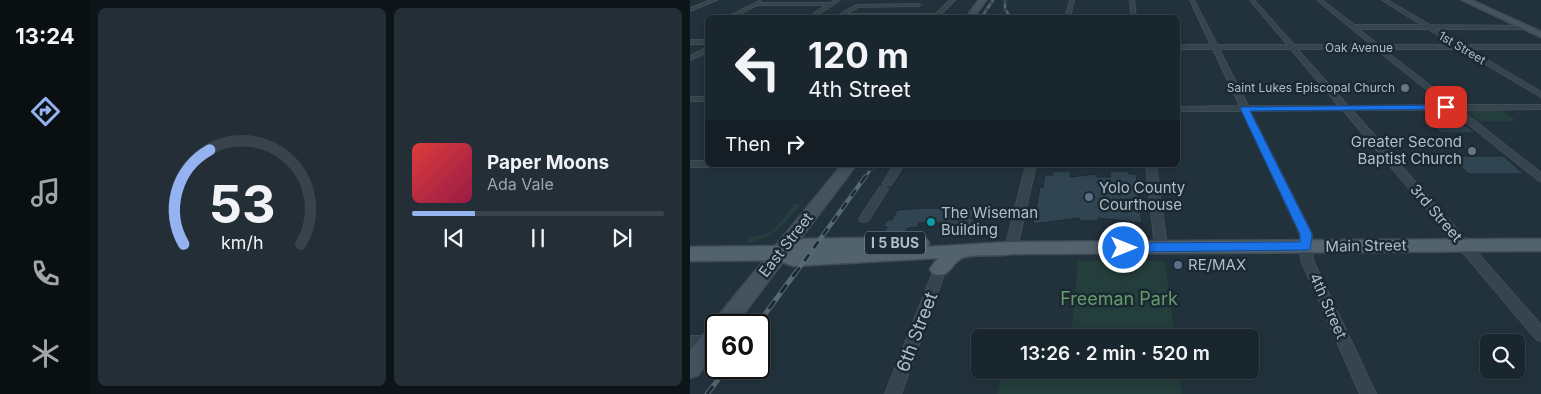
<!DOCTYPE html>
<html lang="en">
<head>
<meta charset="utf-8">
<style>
	body { margin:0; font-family:Inter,sans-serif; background:#232e36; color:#f1f3f6; height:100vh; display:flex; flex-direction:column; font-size:19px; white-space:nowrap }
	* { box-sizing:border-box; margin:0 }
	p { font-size:16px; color:#9fa5aa }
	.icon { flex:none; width:28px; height:28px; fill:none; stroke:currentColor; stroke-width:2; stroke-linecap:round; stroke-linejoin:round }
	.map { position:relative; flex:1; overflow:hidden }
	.sheet { display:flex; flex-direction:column; gap:8px; padding:8px; background:#0e1519; width:600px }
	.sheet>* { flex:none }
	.guide { position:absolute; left:15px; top:15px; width:475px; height:152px; border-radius:8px; box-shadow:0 2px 12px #0003,0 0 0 1px #38434a; background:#1a262e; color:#f1f3f6; overflow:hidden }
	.buttons { position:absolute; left:790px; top:334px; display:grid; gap:10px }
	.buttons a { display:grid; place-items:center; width:45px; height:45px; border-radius:8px; background:#1a262e; box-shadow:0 2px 12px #0003,0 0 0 1px #38434a; font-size:25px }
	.speed { position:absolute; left:15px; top:314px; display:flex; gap:10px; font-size:25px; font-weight:700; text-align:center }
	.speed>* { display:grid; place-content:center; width:65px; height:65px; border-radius:50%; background:#1a262e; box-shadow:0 2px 12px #0003,0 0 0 1px #38434a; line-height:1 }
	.speed .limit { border:2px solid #111; border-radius:8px; background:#fff; color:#111 }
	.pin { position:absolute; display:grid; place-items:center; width:42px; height:42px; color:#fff; margin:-21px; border-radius:10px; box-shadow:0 2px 8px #0006 }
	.me { position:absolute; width:55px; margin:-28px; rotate:90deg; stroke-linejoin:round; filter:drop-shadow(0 0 4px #0008) }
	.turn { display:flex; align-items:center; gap:18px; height:105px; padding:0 20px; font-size:22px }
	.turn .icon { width:65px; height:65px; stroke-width:2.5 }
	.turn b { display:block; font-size:35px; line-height:42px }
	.then { display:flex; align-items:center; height:48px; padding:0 20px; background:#0003; gap:10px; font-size:19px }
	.sheet .widget { flex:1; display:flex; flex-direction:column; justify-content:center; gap:8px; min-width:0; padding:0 18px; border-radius:8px; background:#232e36 }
	.sheet .dial { align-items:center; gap:0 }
	.dial svg { height:130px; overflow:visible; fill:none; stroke:#38434a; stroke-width:7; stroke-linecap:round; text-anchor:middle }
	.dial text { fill:#f1f3f6; stroke:none }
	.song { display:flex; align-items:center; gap:15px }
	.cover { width:60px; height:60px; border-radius:8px; background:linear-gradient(135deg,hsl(0 70% 55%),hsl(340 70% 35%)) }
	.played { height:5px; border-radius:2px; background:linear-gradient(90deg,#95b2f1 25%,#38434a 25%) }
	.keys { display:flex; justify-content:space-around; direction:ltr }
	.sheet .tiles { flex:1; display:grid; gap:8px; grid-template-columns:repeat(2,1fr) }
	.trip { position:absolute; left:281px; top:329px; width:288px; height:50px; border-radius:8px; background:#1a262e; box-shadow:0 2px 12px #0003,0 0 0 1px #38434a; font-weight:600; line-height:50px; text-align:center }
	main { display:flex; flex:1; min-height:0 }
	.tab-bar { display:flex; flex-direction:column; width:90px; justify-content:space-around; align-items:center; background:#0a0f12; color:#9fa5aa }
	.tab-bar .icon { width:35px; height:35px }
	.tab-bar .active { color:#95b2f1 }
	.tab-bar b { font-size:22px; color:#f1f3f6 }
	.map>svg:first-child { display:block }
	.green { fill:#243e3c }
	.building { fill:#304451; stroke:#1d2b34 }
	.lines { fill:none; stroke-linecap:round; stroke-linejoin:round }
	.street-casing { stroke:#3f4d56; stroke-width:2 }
	.secondary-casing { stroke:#3f4d56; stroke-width:3 }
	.primary-casing { stroke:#3f4d56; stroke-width:3 }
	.street { fill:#36444d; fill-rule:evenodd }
	.secondary { fill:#435360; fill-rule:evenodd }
	.primary { fill:#53636d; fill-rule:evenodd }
	.rail-far3-casing { stroke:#576974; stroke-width:2.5 }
	.rail-far2-casing { stroke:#576974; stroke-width:3 }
	.rail-far1-casing { stroke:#576974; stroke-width:4.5 }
	.rail-casing { stroke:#576974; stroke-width:5 }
	.rail-far3 { stroke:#1b2932; stroke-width:1; stroke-dasharray:4; stroke-linecap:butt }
	.rail-far2 { stroke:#1b2932; stroke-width:2; stroke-dasharray:5; stroke-linecap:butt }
	.rail-far1 { stroke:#1b2932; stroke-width:2.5; stroke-dasharray:8; stroke-linecap:butt }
	.rail { stroke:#1b2932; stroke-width:3; stroke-dasharray:10; stroke-linecap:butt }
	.route { fill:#1a73e8; stroke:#114b97 }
	.worship-dot { fill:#6b7280; stroke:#1b2932; stroke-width:2 }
	.service-dot { fill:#5c6f8a; stroke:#1b2932; stroke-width:2 }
	.culture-dot { fill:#0f9aa8; stroke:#1b2932; stroke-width:2 }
	.labels { text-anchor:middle; stroke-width:5; stroke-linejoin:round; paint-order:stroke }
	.far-street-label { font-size:12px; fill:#b1bec9; stroke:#1b2932 }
	.far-poi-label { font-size:12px; fill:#b1bec9; stroke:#1b2932; text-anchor:end }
	.shield { fill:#1b2932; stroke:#84919c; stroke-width:1 }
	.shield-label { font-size:14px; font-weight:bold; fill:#b1bec9 }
	.poi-label { font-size:15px; fill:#b1bec9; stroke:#1b2932; text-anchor:start }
	.street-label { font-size:15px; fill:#b1bec9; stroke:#1b2932 }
	.near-park-label { font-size:18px; fill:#679b69; stroke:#1b2932 }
	.near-street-label { font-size:18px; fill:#b1bec9; stroke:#1b2932 }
</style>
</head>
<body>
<main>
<nav class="tab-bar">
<b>13:24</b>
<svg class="icon active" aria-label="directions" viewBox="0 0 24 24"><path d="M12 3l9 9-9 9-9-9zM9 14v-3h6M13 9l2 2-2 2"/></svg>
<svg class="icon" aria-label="music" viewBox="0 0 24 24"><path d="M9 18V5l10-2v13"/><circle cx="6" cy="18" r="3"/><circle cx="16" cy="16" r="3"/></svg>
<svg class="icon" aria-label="phone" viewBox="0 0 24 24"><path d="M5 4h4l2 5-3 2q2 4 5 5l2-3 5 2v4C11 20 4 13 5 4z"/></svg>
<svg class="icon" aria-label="climate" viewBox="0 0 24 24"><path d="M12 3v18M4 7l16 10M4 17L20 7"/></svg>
</nav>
<section class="sheet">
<div class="tiles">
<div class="widget dial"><svg viewBox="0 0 100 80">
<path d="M14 69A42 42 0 1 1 86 69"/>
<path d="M14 69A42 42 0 0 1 30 11" stroke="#95b2f1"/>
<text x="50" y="56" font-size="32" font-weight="700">53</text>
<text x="50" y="72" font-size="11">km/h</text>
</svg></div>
<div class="widget">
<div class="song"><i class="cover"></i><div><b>Paper Moons</b><p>Ada Vale</p></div></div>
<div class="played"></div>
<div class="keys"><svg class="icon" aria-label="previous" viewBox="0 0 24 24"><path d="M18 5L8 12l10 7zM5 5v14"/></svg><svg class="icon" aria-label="pause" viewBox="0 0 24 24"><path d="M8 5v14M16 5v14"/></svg><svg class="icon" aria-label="next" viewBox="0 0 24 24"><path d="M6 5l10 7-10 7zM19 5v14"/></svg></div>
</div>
</div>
</section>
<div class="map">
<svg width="851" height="394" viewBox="0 0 851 394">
	<rect width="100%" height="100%" fill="#22323d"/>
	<!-- green -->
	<g class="green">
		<polygon points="775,110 811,110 827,121 788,121"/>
		<path d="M 111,204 C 95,223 80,242 54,243 L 62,237 L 80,233 L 104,206 L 99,205 Z"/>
		<polygon points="388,261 475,261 485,337 373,337 381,337"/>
		<polygon points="312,370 489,370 492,394 307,394"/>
	</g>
	<!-- building -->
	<g class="building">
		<polygon points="743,126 777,126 785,133 751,133"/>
		<polygon points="760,156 813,156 834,174 779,174"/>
		<polygon points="363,171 381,171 380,177 406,174 406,177 421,177 420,171 439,171 439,174 446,174 452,223 408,218 408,221 389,221 389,218 343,224 350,187 353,187 355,175 362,175"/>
		<polygon points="236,208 285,209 281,219 285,219 282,227 278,227 276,233 256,233 258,227 249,227 250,223 229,223 227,227 218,228 214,233 194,233 197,227 193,227 198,220 202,220 207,210"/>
	</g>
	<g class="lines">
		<defs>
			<g id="street">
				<polygon points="21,0 27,0 0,11 0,8"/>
				<polygon points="145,0 150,0 123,18 117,18 136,5 67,5 42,18 35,18 70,1 72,3 141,3"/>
				<polygon points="260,0 265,0 247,18 149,17 147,16 167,5 228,4 230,5 228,6 168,7 157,14 246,14"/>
				<polygon points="380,0 384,0 380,18 375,18"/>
				<polygon points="440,0 444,0 446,18 441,18"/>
				<path d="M 500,0 L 504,0 L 527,45 L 598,45 L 560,0 L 564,0 L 604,45 L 682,45 L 627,0 L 632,0 L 664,25 L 732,25 L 692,0 L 697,0 L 740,25 L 834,26 L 834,28 L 832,29 L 745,29 L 773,45 L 851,45 L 851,49 L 779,49 L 851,92 L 851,97 L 770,49 L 693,49 L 765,105 L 851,105 L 851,109 L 771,110 L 851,173 L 851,181 L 848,180 L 761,110 L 662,110 L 851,325 L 851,341 L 846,339 L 653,110 L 560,111 L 622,234 L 623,260 L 686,394 L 670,394 L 611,260 L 610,234 L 552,111 L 488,111 L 488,107 L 550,106 L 523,49 L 488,49 L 488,45 L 521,45 ZM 668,29 L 738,29 L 765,45 L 689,45 ZM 529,49 L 601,49 L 649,106 L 558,106 ZM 607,49 L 686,49 L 756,105 L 658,106 Z"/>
				<rect x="0" y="40" width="18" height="4"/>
				<polygon points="18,47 18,52 0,60 0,56"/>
				<rect x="0" y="97" width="18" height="4"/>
				<polygon points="0,161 18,161 18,165 22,165 18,167 0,167"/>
				<polygon points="204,165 214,165 201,185 195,185 193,183"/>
				<polygon points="336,165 346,165 327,248 325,251 317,251 315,248"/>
				<polygon points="456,165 466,165 477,247 475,250 467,250 465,247"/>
				<polygon points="193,186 198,189 178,221 174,222 170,221 169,219 190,187"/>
				<polygon points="250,265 254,266 256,269 211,394 195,394 244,269 246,266"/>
				<polygon points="0,336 19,336 24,338 26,342 24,346 19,348 0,348"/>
			</g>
			<g id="secondary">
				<polygon points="289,0 296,0 283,18 276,18"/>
				<polygon points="772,0 781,0 851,32 851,37"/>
				<polygon points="152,165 166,165 45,325 26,325 26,350 8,375 0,378 0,351 19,328 23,326 26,319"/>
			</g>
			<path id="primary" d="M 230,237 L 236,239 L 239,243 L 237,247 L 321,242 L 851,239 L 851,251 L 321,254 C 307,257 283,253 272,258 C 260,264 260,279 243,274 L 240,269 L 248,258 L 103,266 L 87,260 L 0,261 L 0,247 L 88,246 L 114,239 Z"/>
		</defs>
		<!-- street casing -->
		<use href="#street" class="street-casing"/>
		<!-- secondary casing -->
		<use href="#secondary" class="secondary-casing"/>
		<!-- primary casing -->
		<use href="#primary" class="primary-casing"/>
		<!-- street -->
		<use href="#street" class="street"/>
		<!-- secondary -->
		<use href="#secondary" class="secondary"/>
		<!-- primary -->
		<use href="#primary" class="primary"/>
		<defs>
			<g id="rail-far3">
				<polyline points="315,0 315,9 321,18"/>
				<polyline points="291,18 303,0"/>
			</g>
			<polyline id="rail-far2" points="174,179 184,165"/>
			<polyline id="rail-far1" points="105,274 175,177"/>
			<g id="rail">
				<polyline points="67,325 106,272"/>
				<polyline points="17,394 37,368"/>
			</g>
		</defs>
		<!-- rail-far3 casing -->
		<use href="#rail-far3" class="rail-far3-casing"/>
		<!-- rail-far2 casing -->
		<use href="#rail-far2" class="rail-far2-casing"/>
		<!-- rail-far1 casing -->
		<use href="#rail-far1" class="rail-far1-casing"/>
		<!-- rail casing -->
		<use href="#rail" class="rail-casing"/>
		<!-- rail-far3 -->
		<use href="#rail-far3" class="rail-far3"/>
		<!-- rail-far2 -->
		<use href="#rail-far2" class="rail-far2"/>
		<!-- rail-far1 -->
		<use href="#rail-far1" class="rail-far1"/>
		<!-- rail -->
		<use href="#rail" class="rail"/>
	</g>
	<!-- route -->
	<polygon class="route" points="756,105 760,107 759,109 560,111 622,234 620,250 434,252 427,248 434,243 610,242 610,234 550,108 552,107"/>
	<!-- markers -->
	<g class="worship-dot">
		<circle cx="715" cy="88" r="5"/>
		<circle cx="782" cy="151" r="5"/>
	</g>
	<g class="service-dot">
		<circle cx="399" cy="197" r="5"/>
		<circle cx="488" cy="265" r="5"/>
	</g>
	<circle class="culture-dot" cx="241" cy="222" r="5"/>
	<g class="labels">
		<!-- far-street labels -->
		<g class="far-street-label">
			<text x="669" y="52">Oak Avenue</text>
			<text transform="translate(772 48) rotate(31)" y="4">1st Street</text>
		</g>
		<!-- far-poi labels -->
		<g class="far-poi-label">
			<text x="705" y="92">Saint Lukes Episcopal Church</text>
		</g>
		<!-- shield labels -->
		<rect class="shield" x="175" y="231.5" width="60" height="23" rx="4"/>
		<g class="shield-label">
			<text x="205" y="248">I 5 BUS</text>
		</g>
		<!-- poi labels -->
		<g class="poi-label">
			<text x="772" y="147" text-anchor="end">Greater Second<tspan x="772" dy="17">Baptist Church</tspan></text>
			<text x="409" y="193">Yolo County<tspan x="409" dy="17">Courthouse</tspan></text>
			<text x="251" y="218">The Wiseman<tspan x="251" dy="17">Building</tspan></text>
			<text x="498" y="270">RE/MAX</text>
		</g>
		<!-- street labels -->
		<g class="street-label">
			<text transform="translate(746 213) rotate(49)" y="5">3rd Street</text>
			<text transform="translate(96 245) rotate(-52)" y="5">East Street</text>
			<text transform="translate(676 246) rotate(-1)" y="5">Main Street</text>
			<text transform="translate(638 306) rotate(66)" y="5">4th Street</text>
		</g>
		<!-- near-park labels -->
		<g class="near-park-label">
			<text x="429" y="305">Freeman Park</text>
		</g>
		<!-- near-street labels -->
		<g class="near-street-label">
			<text transform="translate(227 332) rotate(-69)" y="6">6th Street</text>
		</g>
	</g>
</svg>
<div class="buttons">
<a><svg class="icon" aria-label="search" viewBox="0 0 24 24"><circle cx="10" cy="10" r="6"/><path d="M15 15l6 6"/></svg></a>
</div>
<div class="speed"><div class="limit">60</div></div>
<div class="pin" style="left:756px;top:107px;background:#d93025"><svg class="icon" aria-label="arrive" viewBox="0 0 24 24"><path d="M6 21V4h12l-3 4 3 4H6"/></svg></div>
<svg class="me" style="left:434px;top:248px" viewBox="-20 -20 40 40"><circle r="17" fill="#1a73e8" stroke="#fff" stroke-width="3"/><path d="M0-11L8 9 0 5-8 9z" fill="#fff"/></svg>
<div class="trip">13:26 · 2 min · 520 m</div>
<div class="guide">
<div class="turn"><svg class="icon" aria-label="left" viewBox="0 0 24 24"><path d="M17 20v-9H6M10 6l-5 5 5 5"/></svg><div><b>120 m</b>4th Street</div></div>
<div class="then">Then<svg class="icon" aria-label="right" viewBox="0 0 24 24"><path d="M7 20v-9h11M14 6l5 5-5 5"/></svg></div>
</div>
</div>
</main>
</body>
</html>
